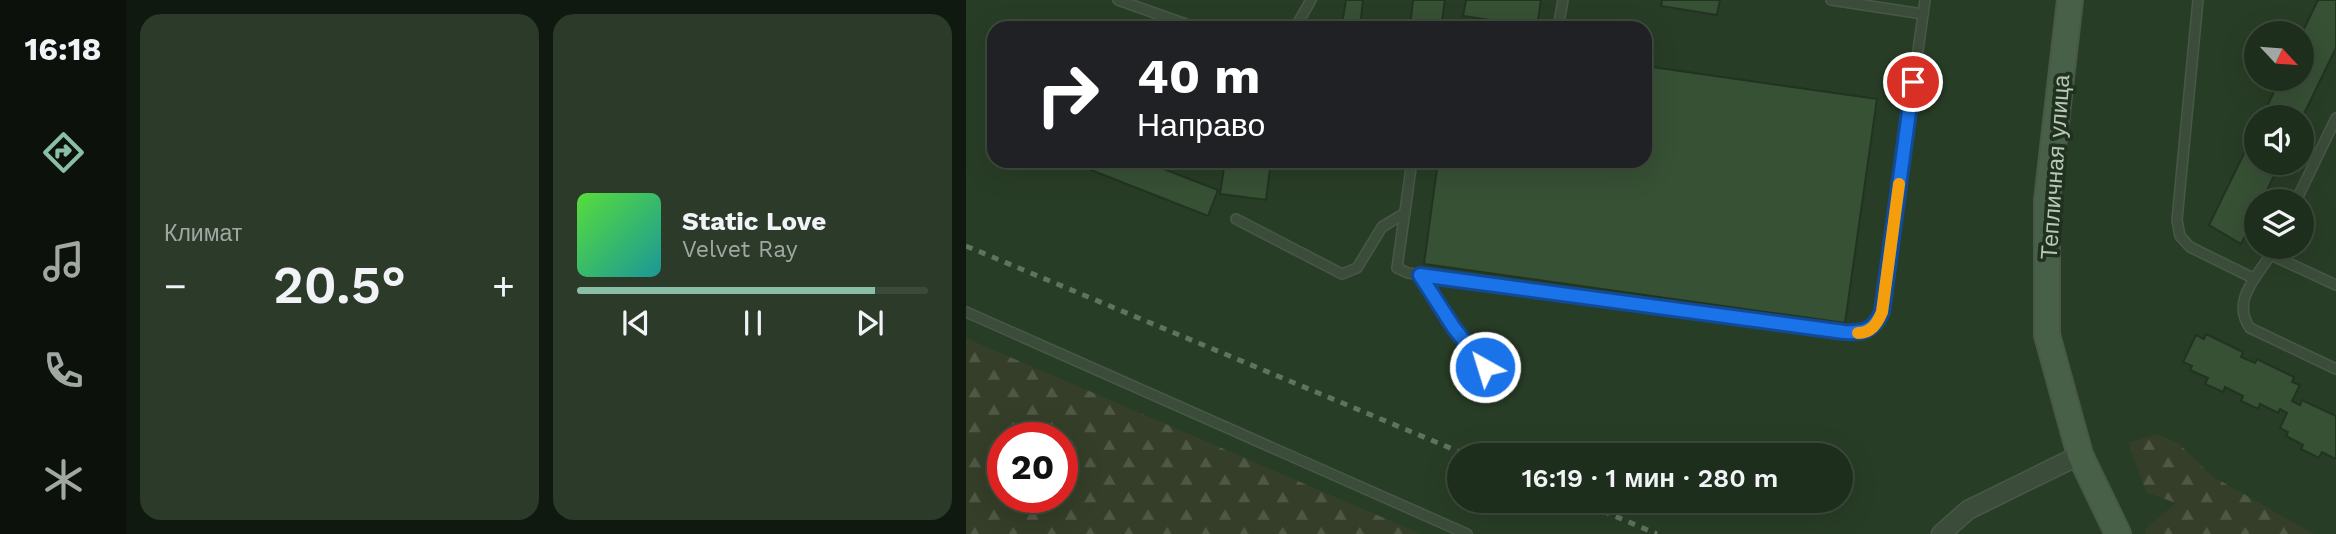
<!DOCTYPE html>
<html lang="ru">
<head>
<meta charset="utf-8">
<style>
	body { margin:0; font-family:"Work Sans",sans-serif; background:#2b3a29; color:#f1f3f6; height:100vh; display:flex; flex-direction:column; font-size:26px; white-space:nowrap }
	* { box-sizing:border-box; margin:0 }
	p { font-size:23px; color:#a1a8a3 }
	.icon { flex:none; width:38px; height:38px; fill:none; stroke:currentColor; stroke-width:2; stroke-linecap:round; stroke-linejoin:round }
	.map { position:relative; flex:1; overflow:hidden }
	.details { display:flex; flex-direction:column; gap:14px; padding:14px; background:#10190f; width:840px }
	.details>* { flex:none }
	.guide { position:absolute; left:21px; top:21px; width:665px; height:147px; border-radius:21px; box-shadow:0 7px 28px #0002,0 0 0 2px #3c4a3b; background:#202124; color:#fff; overflow:hidden }
	.needle { width:46px; rotate:116deg }
	.tools { position:absolute; left:1278px; top:21px; display:grid; gap:14px }
	.tools a { display:grid; place-items:center; width:70px; height:70px; border-radius:50%; background:#1e2e1c; box-shadow:0 7px 28px #0002,0 0 0 2px #3c4a3b; font-size:35px }
	.speed { position:absolute; left:21px; top:422px; display:flex; gap:14px; font-size:35px; font-weight:700; text-align:center }
	.speed>* { display:grid; place-content:center; width:91px; height:91px; border-radius:50%; background:#1e2e1c; box-shadow:0 7px 28px #0002,0 0 0 2px #3c4a3b; line-height:1 }
	.speed .limit { border:10px solid #d22; background:#fff; color:#111 }
	.pin { position:absolute; display:grid; place-items:center; width:60px; height:60px; color:#fff; margin:-30px; border:4px solid #fff; border-radius:50%; box-shadow:0 2px 7px #0007 }
	.me { position:absolute; width:77px; margin:-38px; rotate:321deg; stroke-linejoin:round; filter:drop-shadow(0 0 5px #0008) }
	.turn { display:flex; align-items:center; gap:24px; height:147px; padding:0 35px; font-size:32px }
	.turn .icon { width:91px; height:91px; stroke-width:2.5 }
	.turn b { display:block; font-size:49px; line-height:60px }
	.big { font-size:52px; font-weight:600; line-height:1.1 }
	.details .tile { flex:1; display:flex; flex-direction:column; justify-content:center; gap:10px; min-width:0; padding:0 24px; border-radius:21px; background:#2b3a29 }
	.song { display:flex; align-items:center; gap:21px }
	.cover { width:84px; height:84px; border-radius:10px; background:linear-gradient(135deg,hsl(110 70% 55%),hsl(180 70% 35%)) }
	.played { height:7px; border-radius:4px; background:linear-gradient(90deg,#8abfa5 85%,#3c4a3b 85%) }
	.keys { display:flex; justify-content:space-around; direction:ltr }
	.heat { display:flex; justify-content:space-between; align-items:center; font-size:38px; direction:ltr }
	.details .tiles { flex:1; display:grid; gap:14px; grid-template-columns:repeat(2,1fr) }
	.trip { position:absolute; left:481px; top:443px; width:406px; height:70px; border-radius:35px; background:#1e2e1c; box-shadow:0 7px 28px #0002,0 0 0 2px #3c4a3b; font-weight:600; line-height:70px; text-align:center }
	main { display:flex; flex:1; min-height:0 }
	.dock { display:flex; flex-direction:column; width:126px; justify-content:space-around; align-items:center; background:#0c120b; color:#a1a8a3 }
	.dock .icon { width:49px; height:49px }
	.dock .on { color:#8abfa5 }
	.dock b { font-size:32px; color:#f1f3f6 }
	.map>svg:first-child { display:block }
	.forest { fill:url(#forest-firs); fill-rule:evenodd }
	.building { fill:#375135; stroke:#223421; stroke-width:2 }
	.lines { fill:none; stroke-linecap:round; stroke-linejoin:round }
	.lane-casing { stroke:#475946; stroke-width:12 }
	.street-casing { stroke:#475946; stroke-width:21 }
	.secondary-casing { stroke:#475946; stroke-width:28 }
	.lane { stroke:#3b4d3a; stroke-width:9 }
	.street { stroke:#3b4d3a; stroke-width:18 }
	.secondary { stroke:#496048; stroke-width:24 }
	.rail { stroke:#5e745c; stroke-width:5; stroke-dasharray:7 7; stroke-linecap:butt }
	.route-casing { stroke:#114b97; stroke-width:18 }
	.route { stroke:#1a73e8; stroke-width:12 }
	.slow { stroke:#f59e0b; stroke-width:12 }
	.labels { text-anchor:middle; stroke-width:7; stroke-linejoin:round; paint-order:stroke }
	.street-label { font-size:23px; fill:#b7c8b6; stroke:#20321f }
</style>
</head>
<body>
<main>
<nav class="dock">
<b>16:18</b>
<svg class="icon on" aria-label="directions" viewBox="0 0 24 24"><path d="M12 3l9 9-9 9-9-9zM9 14v-3h6M13 9l2 2-2 2"/></svg>
<svg class="icon" aria-label="music" viewBox="0 0 24 24"><path d="M9 18V5l10-2v13"/><circle cx="6" cy="18" r="3"/><circle cx="16" cy="16" r="3"/></svg>
<svg class="icon" aria-label="phone" viewBox="0 0 24 24"><path d="M5 4h4l2 5-3 2q2 4 5 5l2-3 5 2v4C11 20 4 13 5 4z"/></svg>
<svg class="icon" aria-label="climate" viewBox="0 0 24 24"><path d="M12 3v18M4 7l16 10M4 17L20 7"/></svg>
</nav>
<section class="details">
<div class="tiles">
<div class="tile"><p>Климат</p>
<div class="heat"><a>−</a><b class="big">20.5°</b><a>+</a></div>
</div>
<div class="tile">
<div class="song"><i class="cover"></i><div><b>Static Love</b><p>Velvet Ray</p></div></div>
<div class="played"></div>
<div class="keys"><svg class="icon" aria-label="previous" viewBox="0 0 24 24"><path d="M18 5L8 12l10 7zM5 5v14"/></svg><svg class="icon" aria-label="pause" viewBox="0 0 24 24"><path d="M8 5v14M16 5v14"/></svg><svg class="icon" aria-label="next" viewBox="0 0 24 24"><path d="M6 5l10 7-10 7zM19 5v14"/></svg></div>
</div>
</div>
</section>
<div class="map">
<svg width="1370" height="534" viewBox="0 0 1370 534">
	<defs>
		<pattern id="forest-firs" width="22" height="20" patternUnits="userSpaceOnUse" patternTransform="scale(1.75)"><rect width="22" height="20" fill="#343e28"/><path d="M5 1l3.5 6h-7zM16 11l3.5 6h-7z" fill="#4f5845"/></pattern>
	</defs>
	<rect width="100%" height="100%" fill="#283d26"/>
	<!-- forest -->
	<g class="forest">
		<path d="M 0,338 L 455,534 L 0,534 ZM 37,438 L 96,438 L 96,497 L 37,497 Z"/>
		<polygon points="1191,434 1212,443 1246,476 1348,534 1180,534 1178,530 1210,503 1180,492 1162,443"/>
	</g>
	<!-- building -->
	<g class="building">
		<polygon points="380,0 397,0 394,27 376,24"/>
		<polygon points="447,0 479,0 475,28 444,28"/>
		<polygon points="500,0 575,0 571,27 497,16"/>
		<polygon points="696,0 754,0 751,15 695,6"/>
		<polygon points="1352,0 1370,0 1370,48 1335,120 1335,117 1296,117 1314,79 1335,79 1335,35"/>
		<polygon points="679,66 911,99 879,323 458,264 472,161 679,161"/>
		<polygon points="1290,129 1290,163 1314,163 1296,201 1290,201 1290,214 1275,244 1243,225"/>
		<polygon points="102,161 151,161 166,167 168,161 177,161 252,190 242,216"/>
		<polygon points="259,161 305,161 300,200 254,194"/>
		<polygon points="1240,334 1277,352 1275,357 1289,363 1291,359 1328,377 1326,382 1334,385 1326,401 1334,405 1336,400 1370,416 1370,459 1356,452 1353,458 1335,449 1337,445 1320,436 1322,432 1314,428 1321,413 1314,409 1312,413 1294,404 1292,409 1275,401 1277,396 1259,387 1257,392 1239,384 1242,378 1224,370 1226,366 1217,362 1230,335 1238,339"/>
	</g>
	<g class="lines">
		<defs>
			<g id="lane">
				<polyline points="152,0 231,28"/>
				<polyline points="865,0 957,14"/>
				<polyline points="1232,0 1211,220 1214,236 1224,247 1287,278"/>
				<polyline points="329,28 345,0"/>
				<polyline points="592,28 597,0"/>
				<path d="M 446,161 L 431,268 L 442,273 L 878,333 C 898,333 907,331 916,312 L 959,0"/>
				<polyline points="1330,201 1370,118"/>
				<polyline points="270,219 376,274 391,268 416,227 439,213"/>
				<path d="M 1309,247 C 1296,273 1263,298 1284,328 L 1370,369"/>
				<polyline points="1305,255 1370,285"/>
				<polyline points="454,275 488,328 534,386"/>
				<polyline points="0,312 501,534"/>
			</g>
			<polyline id="street" points="975,534 1002,510 1114,455"/>
			<polyline id="secondary" points="1104,0 1081,200 1081,335 1114,455 1152,534"/>
		</defs>
		<!-- lane casing -->
		<use href="#lane" class="lane-casing"/>
		<!-- street casing -->
		<use href="#street" class="street-casing"/>
		<!-- secondary casing -->
		<use href="#secondary" class="secondary-casing"/>
		<!-- lane -->
		<use href="#lane" class="lane"/>
		<!-- street -->
		<use href="#street" class="street"/>
		<!-- secondary -->
		<use href="#secondary" class="secondary"/>
		<!-- rail -->
		<g class="rail">
			<polyline points="0,246 501,455"/>
			<polyline points="611,500 691,534"/>
		</g>
	</g>
	<g class="lines">
		<defs>
			<path id="route" d="M 519,367 L 488,328 L 454,275 L 878,332 C 898,333 907,331 916,312 L 947,82"/>
		</defs>
		<!-- route casing -->
		<use href="#route" class="route-casing"/>
		<!-- route -->
		<use href="#route" class="route"/>
		<!-- slow -->
		<path class="slow" d="M 892,333 C 905,333 911,324 916,312 L 933,184"/>
	</g>
	<g class="labels">
		<!-- street labels -->
		<g class="street-label">
			<text transform="translate(1089 167) rotate(-86)" y="8">Тепличная улица</text>
		</g>
	</g>
</svg>
<div class="tools">
<a><svg class="needle" viewBox="-14 -14 28 28"><path d="M0-13l5 13h-10z" fill="#e53935"/><path d="M0 13l5-13h-10z" fill="#a1a8a3"/></svg></a>
<a><svg class="icon" aria-label="sound" viewBox="0 0 24 24"><path d="M4 9h4l5-4v14l-5-4H4zM17 9q2 3 0 6"/></svg></a>
<a><svg class="icon" aria-label="layers" viewBox="0 0 24 24"><path d="M12 4l9 5-9 5-9-5zM3 14l9 5 9-5"/></svg></a>
</div>
<div class="speed"><div class="limit">20</div></div>
<div class="pin" style="left:947px;top:82px;background:#d93025"><svg class="icon" aria-label="arrive" viewBox="0 0 24 24"><path d="M6 21V4h12l-3 4 3 4H6"/></svg></div>
<svg class="me" style="left:519px;top:367px" viewBox="-20 -20 40 40"><circle r="17" fill="#1a73e8" stroke="#fff" stroke-width="3"/><path d="M0-11L8 9 0 5-8 9z" fill="#fff"/></svg>
<div class="trip">16:19 · 1 мин · 280 m</div>
<div class="guide">
<div class="turn"><svg class="icon" aria-label="right" viewBox="0 0 24 24"><path d="M7 20v-9h11M14 6l5 5-5 5"/></svg><div><b>40 m</b>Направо</div></div>
</div>
</div>
</main>
</body>
</html>
